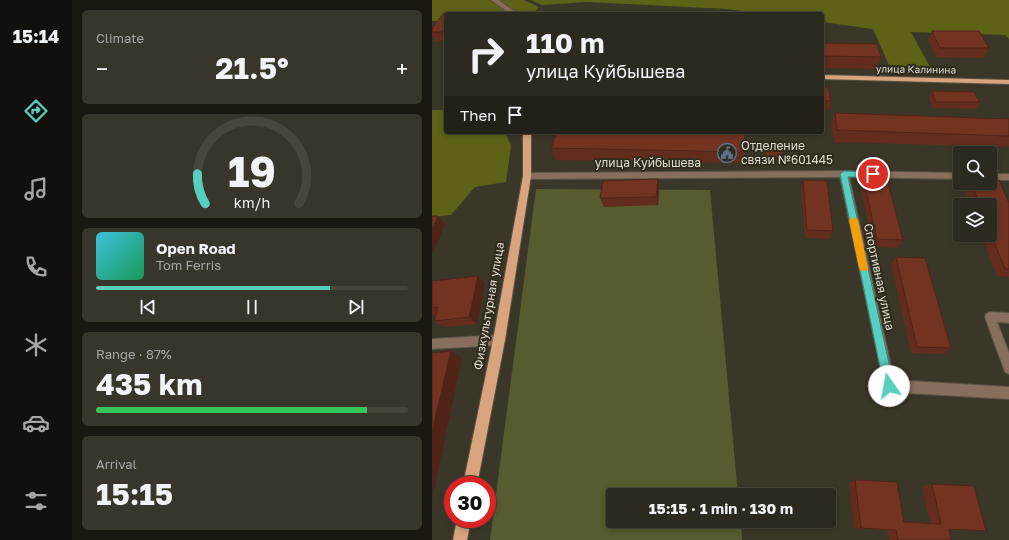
<!DOCTYPE html>
<html lang="en">
<head>
<meta charset="utf-8">
<style>
	body { margin:0; font-family:"Golos Text",sans-serif; background:#38352b; color:#f1f3f6; height:100vh; display:flex; flex-direction:column; font-size:15px; white-space:nowrap }
	* { box-sizing:border-box; margin:0 }
	p { font-size:13px; color:#a6a6a4 }
	.icon { flex:none; width:22px; height:22px; fill:none; stroke:currentColor; stroke-width:2; stroke-linecap:round; stroke-linejoin:round }
	.map { position:relative; flex:1; overflow:hidden }
	.details { display:flex; flex-direction:column; gap:10px; padding:10px; background:#181710; width:360px }
	.details>* { flex:none }
	.banner { position:absolute; left:12px; top:12px; width:380px; height:122px; border-radius:4px; box-shadow:0 2px 6px #0003,0 0 0 1px #48453c; background:#2c291e; color:#f1f3f6; overflow:hidden }
	.buttons { position:absolute; left:521px; top:146px; display:grid; gap:8px }
	.buttons a { display:grid; place-items:center; width:44px; height:44px; border-radius:4px; background:#2c291e; box-shadow:0 2px 6px #0003,0 0 0 1px #48453c; font-size:20px }
	.speed { position:absolute; left:12px; top:476px; display:flex; gap:8px; font-size:20px; font-weight:700; text-align:center }
	.speed>* { display:grid; place-content:center; width:52px; height:52px; border-radius:50%; background:#2c291e; box-shadow:0 2px 6px #0003,0 0 0 1px #48453c; line-height:1 }
	.speed .limit { border:6px solid #d22; background:#fff; color:#111 }
	.pin { position:absolute; display:grid; place-items:center; width:34px; height:34px; color:#fff; margin:-17px; border:2px solid #fff; border-radius:50%; box-shadow:0 1px 4px #0007 }
	.me { position:absolute; width:44px; margin:-22px; rotate:348deg; stroke-linejoin:round; filter:drop-shadow(0 0 3px #0008) }
	.turn { display:flex; align-items:center; gap:14px; height:84px; padding:0 16px; font-size:18px }
	.turn .icon { width:52px; height:52px; stroke-width:2.5 }
	.turn b { display:block; font-size:28px; line-height:34px }
	.then { display:flex; align-items:center; height:38px; padding:0 16px; background:#0003; gap:8px; font-size:15px }
	.big { font-size:30px; font-weight:700; line-height:1.1 }
	.details .card { flex:1; display:flex; flex-direction:column; justify-content:center; gap:6px; min-width:0; padding:0 14px; border-radius:6px; background:#38352b }
	.details .dial { align-items:center; gap:0 }
	.dial svg { height:104px; overflow:visible; fill:none; stroke:#48453c; stroke-width:7; stroke-linecap:round; text-anchor:middle }
	.dial text { fill:#f1f3f6; stroke:none }
	.song { display:flex; align-items:center; gap:12px }
	.cover { width:48px; height:48px; border-radius:6px; background:linear-gradient(135deg,hsl(190 70% 55%),hsl(150 70% 35%)) }
	.played { height:4px; border-radius:2px; background:linear-gradient(90deg,#58cec0 75%,#48453c 75%) }
	.keys { display:flex; justify-content:space-around; direction:ltr }
	.heat { display:flex; justify-content:space-between; align-items:center; font-size:22px; direction:ltr }
	.charge { height:6px; border-radius:3px; background:linear-gradient(90deg,#34c759 87%,#48453c 0) }
	.trip { position:absolute; left:174px; top:488px; width:230px; height:40px; border-radius:4px; background:#2c291e; box-shadow:0 2px 6px #0003,0 0 0 1px #48453c; font-weight:700; line-height:40px; text-align:center }
	main { display:flex; flex:1; min-height:0 }
	.dock { display:flex; flex-direction:column; width:72px; justify-content:space-around; align-items:center; background:#12100c; color:#a6a6a4 }
	.dock .icon { width:28px; height:28px }
	.dock .selected { color:#58cec0 }
	.dock b { font-size:18px; color:#f1f3f6 }
	.map>svg:first-child { display:block }
	.green { fill:#575b2f }
	.forest { fill:#5d6217 }
	.lines { fill:none; stroke-linecap:round; stroke-linejoin:round }
	.minor-casing { stroke:#585446; stroke-width:2 }
	.major-casing { stroke:#585446; stroke-width:2 }
	.minor { fill:#886e5c; fill-rule:evenodd }
	.major { fill:#d8a37d; fill-rule:evenodd }
	.wall { fill:#632c1c }
	.shaded-wall { fill:#502417 }
	.building { fill:#733321; stroke:#502417 }
	.route { fill:#58cec0; stroke:#39867d }
	.slow { fill:#f59e0b }
	.labels { text-anchor:middle; stroke-width:4; stroke-linejoin:round; paint-order:stroke }
	.far-street-label { font-size:10px; fill:#dddad1; stroke:#312d1e }
	.poi-label { font-size:12px; fill:#dddad1; stroke:#312d1e; text-anchor:start }
	.street-label { font-size:12px; fill:#dddad1; stroke:#312d1e }
</style>
</head>
<body>
<main>
<nav class="dock">
<b>15:14</b>
<svg class="icon selected" aria-label="directions" viewBox="0 0 24 24"><path d="M12 3l9 9-9 9-9-9zM9 14v-3h6M13 9l2 2-2 2"/></svg>
<svg class="icon" aria-label="music" viewBox="0 0 24 24"><path d="M9 18V5l10-2v13"/><circle cx="6" cy="18" r="3"/><circle cx="16" cy="16" r="3"/></svg>
<svg class="icon" aria-label="phone" viewBox="0 0 24 24"><path d="M5 4h4l2 5-3 2q2 4 5 5l2-3 5 2v4C11 20 4 13 5 4z"/></svg>
<svg class="icon" aria-label="climate" viewBox="0 0 24 24"><path d="M12 3v18M4 7l16 10M4 17L20 7"/></svg>
<svg class="icon" aria-label="car" viewBox="0 0 24 24"><path d="M5 17H2v-5l4-1 3-4h7l3 4 3 1v5h-3M9 17h6M6 11h13"/><circle cx="7" cy="17" r="2"/><circle cx="17" cy="17" r="2"/></svg>
<svg class="icon" aria-label="filters" viewBox="0 0 24 24"><path d="M4 7h16M4 17h16"/><circle cx="9" cy="7" r="2"/><circle cx="15" cy="17" r="2"/></svg>
</nav>
<section class="details">
<div class="card"><p>Climate</p>
<div class="heat"><a>−</a><b class="big">21.5°</b><a>+</a></div>
</div>
<div class="card dial"><svg viewBox="0 0 100 80">
<path d="M14 69A42 42 0 1 1 86 69"/>
<path d="M14 69A42 42 0 0 1 8 46" stroke="#58cec0"/>
<text x="50" y="56" font-size="32" font-weight="700">19</text>
<text x="50" y="72" font-size="11">km/h</text>
</svg></div>
<div class="card">
<div class="song"><i class="cover"></i><div><b>Open Road</b><p>Tom Ferris</p></div></div>
<div class="played"></div>
<div class="keys"><svg class="icon" aria-label="previous" viewBox="0 0 24 24"><path d="M18 5L8 12l10 7zM5 5v14"/></svg><svg class="icon" aria-label="pause" viewBox="0 0 24 24"><path d="M8 5v14M16 5v14"/></svg><svg class="icon" aria-label="next" viewBox="0 0 24 24"><path d="M6 5l10 7-10 7zM19 5v14"/></svg></div>
</div>
<div class="card"><p>Range · 87%</p><b class="big">435 km</b><div class="charge"></div></div>
<div class="card"><p>Arrival</p><b class="big">15:15</b></div>
</section>
<div class="map">
<svg width="577" height="540" viewBox="0 0 577 540">
	<rect width="100%" height="100%" fill="#3b3728"/>
	<!-- green -->
	<polygon class="green" points="104,189 278,190 306,495 181,495 181,521 309,521 310,540 58,540"/>
	<!-- forest -->
	<g class="forest">
		<polygon points="0,0 92,0 107,7 101,14 14,14 14,21 0,21"/>
		<polygon points="99,0 577,0 577,39 573,35 479,32 498,67 457,65 441,29 390,22 390,14 331,14 296,9 154,2 110,5"/>
		<polygon points="0,110 14,110 14,132 73,132 79,146 74,182 43,187 19,215 0,217"/>
	</g>
	<g class="lines">
		<defs>
			<g id="minor">
				<polygon points="59,0 66,0 86,14 79,14"/>
				<polygon points="412,171 528,173 528,179 417,177 462,380 577,387 577,399 457,392 453,390 408,177 95,179 91,176 95,173"/>
				<rect x="558" y="174" width="19" height="6"/>
				<polygon points="558,312 577,313 577,323 565,322 577,353 577,374 573,372 553,317 554,314"/>
				<polygon points="67,335 71,336 73,340 71,344 67,345 0,349 0,339"/>
			</g>
			<g id="major">
				<polygon points="390,75 577,80 577,84 390,79"/>
				<polygon points="91,132 99,132 99,176 73,340 45,485 31,485 61,340 91,176"/>
				<polygon points="25,519 39,519 35,540 21,540"/>
			</g>
		</defs>
		<!-- minor casing -->
		<use href="#minor" class="minor-casing"/>
		<!-- major casing -->
		<use href="#major" class="major-casing"/>
		<!-- minor -->
		<use href="#minor" class="minor"/>
		<!-- major -->
		<use href="#major" class="major"/>
	</g>
	<!-- wall -->
	<g class="wall">
		<polygon points="14,14 14,41 3,41 0,36 0,28"/>
		<polygon points="500,31 557,48 552,58 504,57 496,40"/>
		<polygon points="390,43 449,57 445,69 390,68"/>
		<polygon points="390,87 399,101 397,110 390,110"/>
		<polygon points="500,91 548,102 544,109 501,108 497,98"/>
		<polygon points="403,113 577,119 577,147 402,142 399,125"/>
		<polygon points="119,148 313,152 312,163 124,160"/>
		<polygon points="334,150 351,159 350,162 333,161"/>
		<polygon points="371,180 401,231 398,239 373,238 369,189"/>
		<polygon points="432,182 471,240 466,248 441,247 429,191"/>
		<polygon points="535,183 558,183 577,203 577,277 565,276 549,235 558,235 558,205 538,205 532,188"/>
		<polygon points="227,188 226,205 172,207 168,198"/>
		<polygon points="464,257 519,348 512,354 479,353 459,264"/>
		<polygon points="46,276 53,283 45,324 11,327 2,321 4,315 0,315 0,281"/>
		<polygon points="423,480 472,522 498,523 490,486 500,484 554,531 517,529 519,540 457,540 455,530 422,528 417,482"/>
	</g>
	<!-- shaded-wall -->
	<g class="shaded-wall">
		<polygon points="226,179 227,188 226,205 224,197"/>
		<polygon points="6,216 13,224 1,253 0,253 0,229"/>
		<polygon points="46,276 53,283 45,324 37,317"/>
		<polygon points="19,351 30,358 0,499 0,432"/>
	</g>
	<!-- building -->
	<g class="building">
		<polygon points="12,13 36,13 35,14 14,14 14,32 0,32 0,28"/>
		<polygon points="500,31 547,31 557,48 508,48"/>
		<polygon points="390,43 445,44 449,57 390,56"/>
		<polygon points="390,87 396,87 399,101 390,101"/>
		<polygon points="500,91 542,92 548,102 504,102"/>
		<polygon points="403,113 577,119 577,136 405,130"/>
		<polygon points="125,132 270,132 313,133 313,152 119,148"/>
		<polygon points="334,150 350,151 351,159 334,158"/>
		<polygon points="226,179 224,197 168,198 171,181"/>
		<polygon points="371,180 395,181 401,231 375,230"/>
		<polygon points="558,180 567,180 577,203 577,269 573,269 558,231 558,205 548,205 539,183 558,183"/>
		<polygon points="432,182 456,183 471,240 445,239"/>
		<polygon points="0,216 6,216 0,229"/>
		<polygon points="464,257 493,258 519,348 485,347"/>
		<polygon points="46,276 37,317 2,321 6,307 0,308 0,281"/>
		<polygon points="19,351 0,432 0,353"/>
		<polygon points="423,480 465,482 472,522 509,524 500,484 542,486 554,531 517,529 519,540 466,540 464,530 429,528"/>
	</g>
	<!-- route -->
	<polygon class="route" points="412,171 441,172 445,174 441,177 416,177 462,386 461,390 457,392 453,390 452,386 408,174"/>
	<!-- slow -->
	<polygon class="slow" points="421,217 426,220 436,268 435,271 429,271 427,268 417,220"/>
	<!-- icons -->
	<defs>
		<symbol id="civic-ring" viewBox="-11 -11 22 22"><circle r="9.5" fill="#312d1e" stroke="#5c6f8a" stroke-width="1.5"/><path d="M-.6-6.5H3V-4.5H.6V-3L4-1V1h2V6H-6V1h2V-1L-.6-3ZM-1.2 2.5V6h2.4V2.5Z" fill="#5c6f8a"/></symbol>
	</defs>
	<g fill-rule="evenodd">
		<use href="#civic-ring" x="284" y="142" width="22" height="22"/>
	</g>
	<g class="labels">
		<!-- far-street labels -->
		<g class="far-street-label">
			<text transform="translate(484 69) rotate(1)" y="4">улица Калинина</text>
		</g>
		<!-- poi labels -->
		<g class="poi-label">
			<text x="309" y="150">Отделение<tspan x="309" dy="14">связи №601445</tspan></text>
		</g>
		<!-- street labels -->
		<g class="street-label">
			<text x="216" y="167">улица Куйбышева</text>
			<text transform="translate(447 277) rotate(78)" y="4">Спортивная улица</text>
			<text transform="translate(57 306) rotate(-80)" y="4">Физкультурная улица</text>
		</g>
	</g>
</svg>
<div class="buttons">
<a><svg class="icon" aria-label="search" viewBox="0 0 24 24"><circle cx="10" cy="10" r="6"/><path d="M15 15l6 6"/></svg></a>
<a><svg class="icon" aria-label="layers" viewBox="0 0 24 24"><path d="M12 4l9 5-9 5-9-5zM3 14l9 5 9-5"/></svg></a>
</div>
<div class="speed"><div class="limit">30</div></div>
<div class="pin" style="left:441px;top:174px;background:#d93025"><svg class="icon" aria-label="arrive" viewBox="0 0 24 24"><path d="M6 21V4h12l-3 4 3 4H6"/></svg></div>
<svg class="me" style="left:457px;top:386px" viewBox="-20 -20 40 40"><circle r="19" fill="#fff"/><path d="M0-13L10 11 0 6-10 11z" fill="#58cec0"/></svg>
<div class="trip">15:15 · 1 min · 130 m</div>
<div class="banner">
<div class="turn"><svg class="icon" aria-label="right" viewBox="0 0 24 24"><path d="M7 20v-9h11M14 6l5 5-5 5"/></svg><div><b>110 m</b>улица Куйбышева</div></div>
<div class="then">Then<svg class="icon" aria-label="arrive" viewBox="0 0 24 24"><path d="M6 21V4h12l-3 4 3 4H6"/></svg></div>
</div>
</div>
</main>
</body>
</html>
